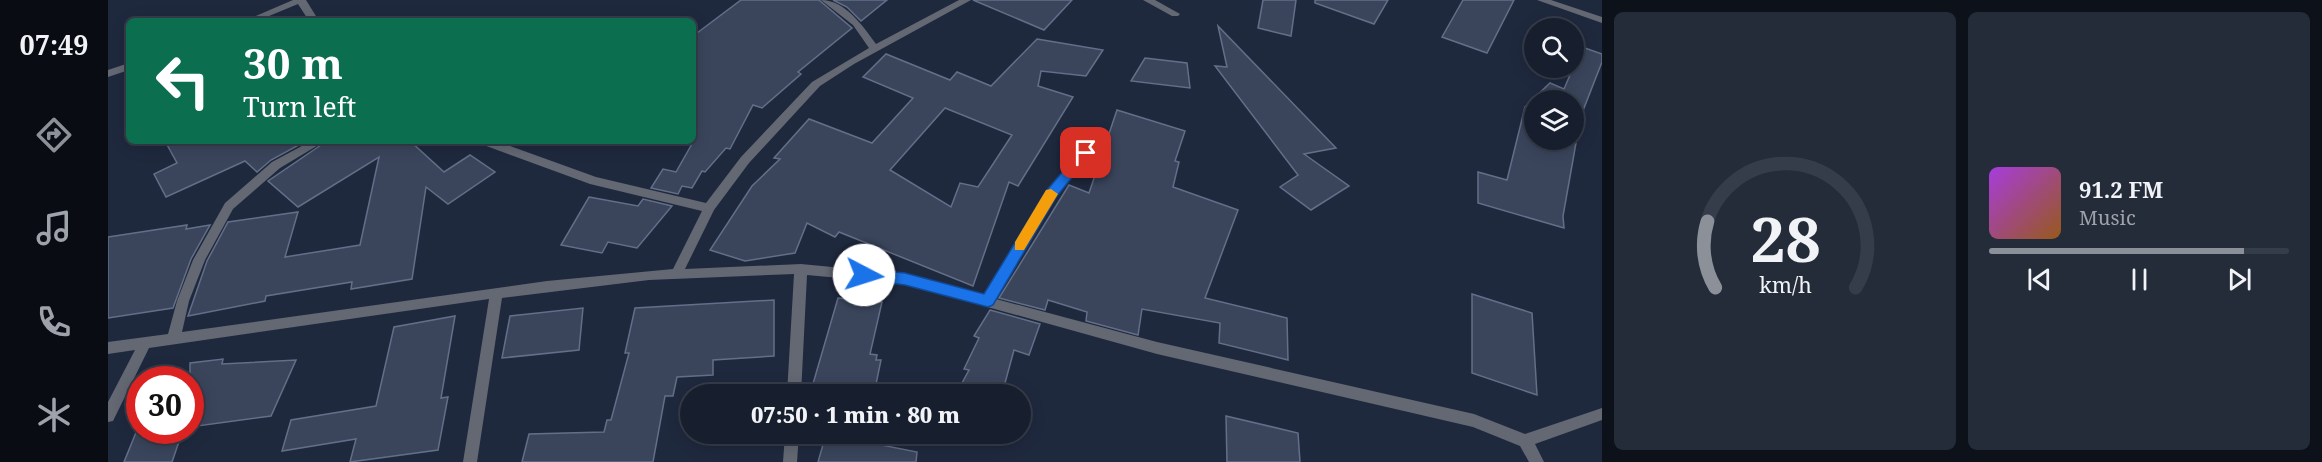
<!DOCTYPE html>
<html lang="en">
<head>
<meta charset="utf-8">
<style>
	body { margin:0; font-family:"Noto Serif",serif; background:#242c3a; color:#f1f3f6; height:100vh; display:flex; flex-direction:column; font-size:22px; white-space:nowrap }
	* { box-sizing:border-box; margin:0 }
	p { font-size:20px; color:#9ea2aa }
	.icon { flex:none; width:33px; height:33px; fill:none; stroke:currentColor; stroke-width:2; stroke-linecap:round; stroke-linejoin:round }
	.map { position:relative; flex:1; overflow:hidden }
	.panel { display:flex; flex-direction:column; gap:12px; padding:12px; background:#0d1119; width:720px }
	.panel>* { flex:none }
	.banner { position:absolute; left:18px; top:18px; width:570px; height:126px; border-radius:9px; box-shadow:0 3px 15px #0003,0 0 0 2px #363d4a; background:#0b6e4f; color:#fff; overflow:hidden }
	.fabs { position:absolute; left:1416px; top:18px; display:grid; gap:12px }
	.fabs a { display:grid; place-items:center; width:60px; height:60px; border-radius:50%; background:#171f2e; box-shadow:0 3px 15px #0003,0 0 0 2px #363d4a; font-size:30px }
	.speed { position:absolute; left:18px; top:366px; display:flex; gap:12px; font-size:30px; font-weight:700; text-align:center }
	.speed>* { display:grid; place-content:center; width:78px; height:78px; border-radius:50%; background:#171f2e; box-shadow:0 3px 15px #0003,0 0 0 2px #363d4a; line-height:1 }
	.speed .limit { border:9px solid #d22; background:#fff; color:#111 }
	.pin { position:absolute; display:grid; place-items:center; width:51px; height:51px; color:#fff; margin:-26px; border-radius:12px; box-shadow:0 3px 9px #0006 }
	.me { position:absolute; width:66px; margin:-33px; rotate:95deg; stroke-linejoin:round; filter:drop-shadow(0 0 4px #0008) }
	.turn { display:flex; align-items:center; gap:21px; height:126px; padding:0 18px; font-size:27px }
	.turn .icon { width:78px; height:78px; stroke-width:2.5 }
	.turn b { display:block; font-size:42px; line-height:51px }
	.panel .widget { flex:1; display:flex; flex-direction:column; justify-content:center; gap:9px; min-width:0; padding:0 21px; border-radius:9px; background:#242c3a }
	.panel .dial { align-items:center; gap:0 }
	.dial svg { height:156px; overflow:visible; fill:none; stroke:#363d4a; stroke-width:7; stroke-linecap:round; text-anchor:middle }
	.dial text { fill:#f1f3f6; stroke:none }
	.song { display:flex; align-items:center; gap:18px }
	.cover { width:72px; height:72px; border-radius:9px; background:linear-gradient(135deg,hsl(280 70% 55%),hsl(30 70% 35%)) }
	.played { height:6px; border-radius:3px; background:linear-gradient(90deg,#8c9099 85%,#363d4a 85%) }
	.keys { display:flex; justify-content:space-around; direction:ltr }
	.panel .tiles { flex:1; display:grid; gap:12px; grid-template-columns:repeat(2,1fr) }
	.trip { position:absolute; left:572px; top:384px; width:351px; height:60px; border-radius:30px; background:#171f2e; box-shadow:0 3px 15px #0003,0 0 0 2px #363d4a; font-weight:800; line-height:60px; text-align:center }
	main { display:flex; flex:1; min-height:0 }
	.tab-bar { display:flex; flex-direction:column; width:108px; justify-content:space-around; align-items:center; background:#090c12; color:#9ea2aa }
	.tab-bar .icon { width:42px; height:42px }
	.tab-bar .on { color:#8c9099 }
	.tab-bar b { font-size:27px; color:#f1f3f6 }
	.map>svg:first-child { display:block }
	.building { fill:#3a455c; stroke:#636f88; stroke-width:1.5; fill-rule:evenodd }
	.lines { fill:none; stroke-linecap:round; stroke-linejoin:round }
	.street { fill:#636873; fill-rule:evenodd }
	.route { fill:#1a73e8; stroke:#114b97; stroke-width:1.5 }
	.slow { fill:#f59e0b }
</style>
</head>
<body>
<main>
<nav class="tab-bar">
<b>07:49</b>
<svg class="icon on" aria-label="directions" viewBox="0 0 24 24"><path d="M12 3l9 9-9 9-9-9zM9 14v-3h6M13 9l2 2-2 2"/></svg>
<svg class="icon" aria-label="music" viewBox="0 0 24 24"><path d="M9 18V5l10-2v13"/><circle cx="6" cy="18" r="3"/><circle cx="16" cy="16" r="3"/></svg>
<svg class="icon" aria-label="phone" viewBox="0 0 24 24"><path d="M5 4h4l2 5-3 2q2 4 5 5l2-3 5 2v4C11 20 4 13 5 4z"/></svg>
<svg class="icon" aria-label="climate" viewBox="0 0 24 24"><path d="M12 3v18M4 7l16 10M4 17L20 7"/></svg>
</nav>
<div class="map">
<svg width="1494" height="462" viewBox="0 0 1494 462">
	<rect width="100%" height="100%" fill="#1f293e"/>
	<!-- building -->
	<g class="building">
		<polygon points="633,0 711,0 744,28 690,72 693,74 654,108 645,105 622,149 618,148 597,172 594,171 584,188 574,186 570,194 543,188 555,169 568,172 585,142 585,36"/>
		<polygon points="725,0 779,0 753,21 739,7"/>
		<polygon points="865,0 964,0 936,30"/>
		<polygon points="1155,0 1188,0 1183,36 1150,28"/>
		<polygon points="1207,0 1280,0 1266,24 1207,3"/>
		<polygon points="1355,0 1406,0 1379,53 1334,37"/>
		<polygon points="1110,26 1228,148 1196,154 1241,186 1203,210 1172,187 1190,175 1107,66 1119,67"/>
		<path d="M 929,39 L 995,50 L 978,76 L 933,71 L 930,86 L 965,97 L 910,186 L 901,182 L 865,286 L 731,232 L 727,237 L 699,223 L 687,253 L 637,261 L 602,250 L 644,186 L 672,159 L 666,158 L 701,119 L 764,143 L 805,98 L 755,77 L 778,54 L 842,80 L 849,72 L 883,86 ZM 837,108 L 904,135 L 870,187 L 852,183 L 843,207 L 782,170 Z"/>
		<polygon points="1474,47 1494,54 1494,62 1474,113 1466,123 1466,100 1426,100 1426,140 1457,140 1468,143 1455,216 1456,228 1370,203 1370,172 1399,180 1417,107 1442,83 1456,89"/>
		<polygon points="1037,58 1079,63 1082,88 1023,81"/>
		<polygon points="1009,110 1077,131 1067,161 1071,162 1065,187 1130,210 1097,298 1179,318 1180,360 1111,343 1112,323 1034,309 1030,335 978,321 979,312 940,300 937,310 891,298 961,185 981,193"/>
		<polygon points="57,141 198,141 163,160 149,172 137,161 58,197 46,174 69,163"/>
		<polygon points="219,141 302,141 336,172 362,155 387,172 340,204 318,187 304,279 243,289 244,282 158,296 157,301 80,316 99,261 120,222 190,212 177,257 252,245 271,157 190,207 160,181"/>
		<polygon points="481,197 530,206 535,199 564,206 529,248 500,242 494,253 453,245"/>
		<polygon points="79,225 78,229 102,225 83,259 65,308 0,318 0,237"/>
		<polygon points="1364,294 1424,313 1429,395 1364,373"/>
		<polygon points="730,298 774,302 762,354 769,355 768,360 773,360 766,394 702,394"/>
		<polygon points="666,300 666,356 605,360 605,375 569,377 565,396 557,396 545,462 414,462 421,434 496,432 499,420 503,420 521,353 517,353 527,308"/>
		<polygon points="475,308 471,350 394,358 402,316"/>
		<polygon points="882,310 932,324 921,355 906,350 894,394 848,394 861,370 856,369 871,338 866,336"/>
		<polygon points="347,316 333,398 340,397 330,450 242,462 248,439 174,451 183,420 268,406 286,327"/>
		<polygon points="115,359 114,364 188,360 163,416 82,427 82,363"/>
		<polygon points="1118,416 1190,433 1192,462 1119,462"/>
		<polygon points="29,430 75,430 64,462 16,462"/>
		<polygon points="718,434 809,452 808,462 710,462"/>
	</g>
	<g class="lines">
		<!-- street -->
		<g class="street">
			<polygon points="185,0 198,0 211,21 201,21 190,4 149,21 136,21"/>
			<path d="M 713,0 C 737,0 755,26 768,44 L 851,0 L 863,0 L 746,64 L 712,86 L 641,163 L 606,210 L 577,269 L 693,264 L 797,274 L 877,295 L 939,190 L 974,150 L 982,150 L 984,153 L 982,156 L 947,196 L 888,299 L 1049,342 L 1366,414 L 1417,434 L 1494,408 L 1494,420 L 1427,444 L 1436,462 L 1421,462 L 1412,446 L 1365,427 L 1049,354 L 797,284 L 699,275 L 693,394 L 679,394 L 686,274 L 541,280 L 394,298 L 369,462 L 355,462 L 381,299 L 41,348 L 5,421 L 0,422 L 0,402 L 27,350 L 0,354 L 0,342 L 60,334 L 69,301 L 85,260 L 117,203 L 164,162 L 203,141 L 217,141 L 172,168 L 125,209 L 97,260 L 81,301 L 74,332 L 439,281 L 565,269 L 594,211 L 482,184 L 373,144 L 372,141 L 388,141 L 488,177 L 598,203 L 633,157 L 704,82 L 761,48 L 745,25 Z"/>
			<polygon points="1035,0 1047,0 1072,14 1070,16 1064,16"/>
			<polygon points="1429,0 1443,0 1494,17 1494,23"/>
			<polygon points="21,63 21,70 0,77 0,70"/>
			<polygon points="677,434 691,434 689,462 675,462"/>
		</g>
	</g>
	<!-- route -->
	<polygon class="route" points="978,148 982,149 982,156 948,197 885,305 880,307 797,285 751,279 751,271 756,269 797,273 876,294 939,190 974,149"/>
	<!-- slow -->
	<polygon class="slow" points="943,189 950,194 916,250 907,250 907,242 938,190"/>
</svg>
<div class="fabs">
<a><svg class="icon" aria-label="search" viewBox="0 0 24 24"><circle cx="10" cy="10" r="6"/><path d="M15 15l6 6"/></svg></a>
<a><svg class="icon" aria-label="layers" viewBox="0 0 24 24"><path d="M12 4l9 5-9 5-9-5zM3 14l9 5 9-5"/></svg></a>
</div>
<div class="speed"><div class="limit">30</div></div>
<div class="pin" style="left:978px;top:153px;background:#d93025"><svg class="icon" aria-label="arrive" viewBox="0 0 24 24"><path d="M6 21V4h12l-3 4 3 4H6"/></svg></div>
<svg class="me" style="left:756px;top:275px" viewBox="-20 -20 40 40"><circle r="19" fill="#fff"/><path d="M0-13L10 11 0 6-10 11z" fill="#1a73e8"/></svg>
<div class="trip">07:50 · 1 min · 80 m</div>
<div class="banner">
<div class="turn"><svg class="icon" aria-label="left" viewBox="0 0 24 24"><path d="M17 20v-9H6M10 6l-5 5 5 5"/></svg><div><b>30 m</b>Turn left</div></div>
</div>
</div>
<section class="panel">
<div class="tiles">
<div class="widget dial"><svg viewBox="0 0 100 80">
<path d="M14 69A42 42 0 1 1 86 69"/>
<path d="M14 69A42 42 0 0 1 10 35" stroke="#8c9099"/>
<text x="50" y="56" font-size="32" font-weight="700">28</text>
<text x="50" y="72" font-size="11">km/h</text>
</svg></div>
<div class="widget">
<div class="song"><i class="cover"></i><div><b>91.2 FM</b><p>Music</p></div></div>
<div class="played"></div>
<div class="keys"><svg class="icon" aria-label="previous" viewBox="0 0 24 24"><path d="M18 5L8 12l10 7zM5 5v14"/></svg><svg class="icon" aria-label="pause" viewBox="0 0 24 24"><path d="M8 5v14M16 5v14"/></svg><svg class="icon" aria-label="next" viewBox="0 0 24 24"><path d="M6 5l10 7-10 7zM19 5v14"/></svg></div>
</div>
</div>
</section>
</main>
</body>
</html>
